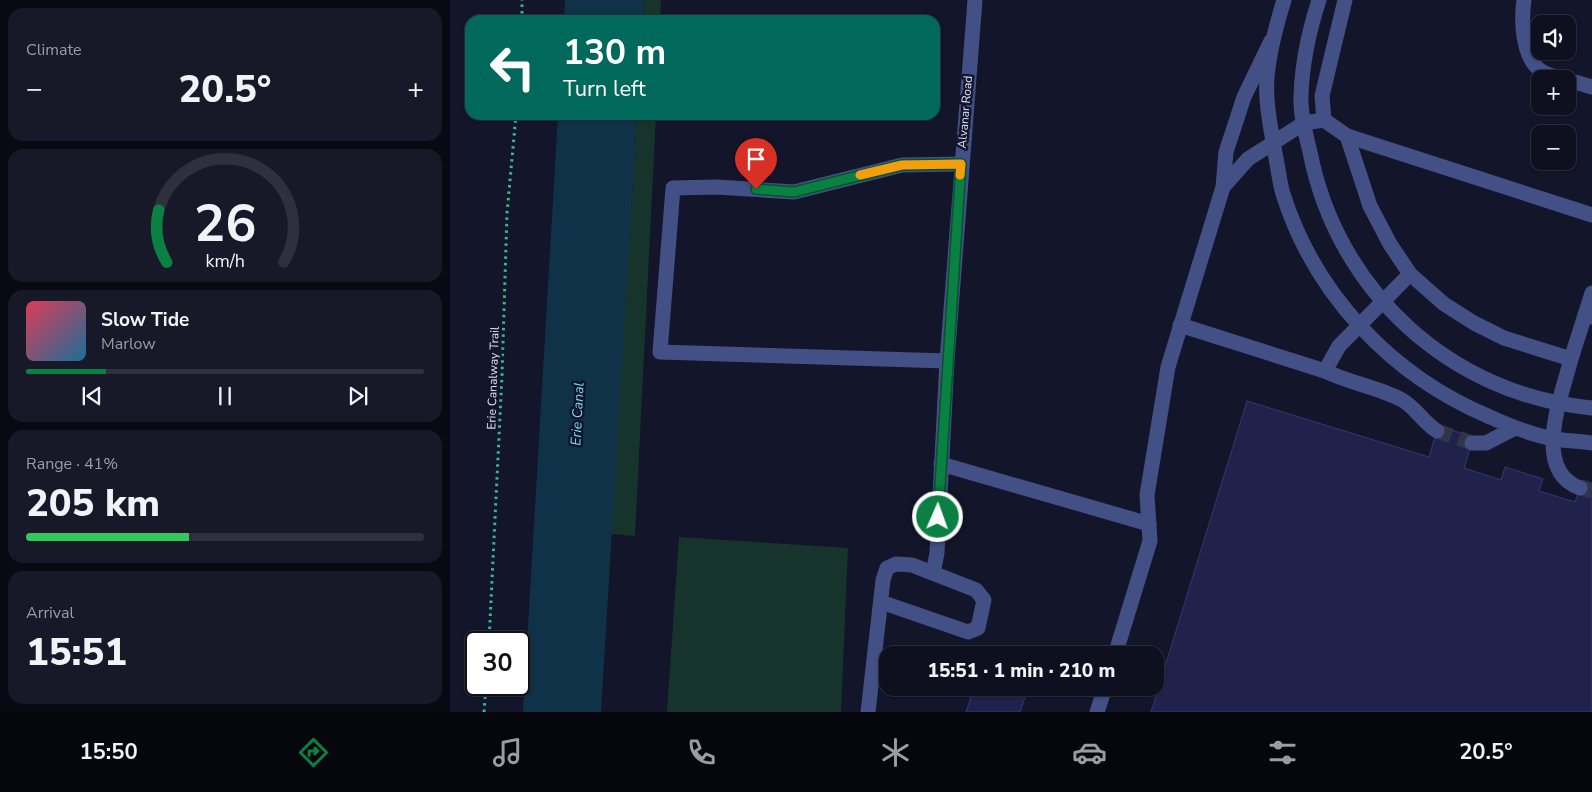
<!DOCTYPE html>
<html lang="en">
<head>
<meta charset="utf-8">
<style>
	body { margin:0; font-family:"Nunito Sans",sans-serif; background:#171929; color:#f1f3f6; height:100vh; display:flex; flex-direction:column; font-size:19px; white-space:nowrap }
	* { box-sizing:border-box; margin:0 }
	p { font-size:16px; color:#9b9da5 }
	.icon { flex:none; width:28px; height:28px; fill:none; stroke:currentColor; stroke-width:2; stroke-linecap:round; stroke-linejoin:round }
	.map { position:relative; flex:1; overflow:hidden }
	.side { display:flex; flex-direction:column; gap:8px; padding:8px; background:#080912; width:450px }
	.side>* { flex:none }
	.banner { position:absolute; left:15px; top:15px; width:475px; height:105px; border-radius:15px; box-shadow:0 1px 4px #0004,0 0 0 1px #2e303e; background:#00695c; color:#fff; overflow:hidden }
	.tools { position:absolute; left:1081px; top:15px; display:grid; gap:10px }
	.tools a { display:grid; place-items:center; width:45px; height:45px; border-radius:10px; background:#0e1020; box-shadow:0 1px 4px #0004,0 0 0 1px #2e303e; font-size:25px }
	.speed { position:absolute; left:15px; top:631px; display:flex; gap:10px; font-size:25px; font-weight:700; text-align:center }
	.speed>* { display:grid; place-content:center; width:65px; height:65px; border-radius:50%; background:#0e1020; box-shadow:0 1px 4px #0004,0 0 0 1px #2e303e; line-height:1 }
	.speed .limit { border:2px solid #111; border-radius:8px; background:#fff; color:#111 }
	.pin { position:absolute; display:grid; place-items:center; width:42px; height:42px; color:#fff; margin:-51px -21px; border-radius:50% 50% 50% 0; rotate:-45deg; box-shadow:0 0 5px #0007 }
	.pin .icon { rotate:45deg }
	.me { position:absolute; width:55px; margin:-28px; rotate:2deg; stroke-linejoin:round; filter:drop-shadow(0 0 4px #0008) }
	.turn { display:flex; align-items:center; gap:18px; height:105px; padding:0 15px; font-size:22px }
	.turn .icon { width:65px; height:65px; stroke-width:2.5 }
	.turn b { display:block; font-size:35px; line-height:42px }
	.big { font-size:38px; font-weight:800; line-height:1.1 }
	.side .tile { flex:1; display:flex; flex-direction:column; justify-content:center; gap:8px; min-width:0; padding:0 18px; border-radius:15px; background:#171929 }
	.side .dial { align-items:center; gap:0 }
	.dial svg { height:130px; overflow:visible; fill:none; stroke:#2e303e; stroke-width:7; stroke-linecap:round; text-anchor:middle }
	.dial text { fill:#f1f3f6; stroke:none }
	.song { display:flex; align-items:center; gap:15px }
	.cover { width:60px; height:60px; border-radius:8px; background:linear-gradient(135deg,hsl(350 70% 55%),hsl(200 70% 35%)) }
	.played { height:5px; border-radius:2px; background:linear-gradient(90deg,#0b8043 20%,#2e303e 20%) }
	.keys { display:flex; justify-content:space-around; direction:ltr }
	.heat { display:flex; justify-content:space-between; align-items:center; font-size:28px; direction:ltr }
	.charge { height:8px; border-radius:4px; background:linear-gradient(90deg,#34c759 41%,#2e303e 0) }
	.trip { position:absolute; left:429px; top:646px; width:285px; height:50px; border-radius:15px; background:#0e1020; box-shadow:0 1px 4px #0004,0 0 0 1px #2e303e; font-weight:800; line-height:50px; text-align:center }
	.tabs { display:flex; height:80px; justify-content:space-around; align-items:center; background:#06060d; color:#9b9da5 }
	.tabs .icon { width:35px; height:35px }
	.tabs .selected { color:#0b8043 }
	.tabs b { font-size:22px; color:#f1f3f6 }
	main { display:flex; flex:1; min-height:0 }
	.map>svg:first-child { display:block }
	.green { fill:#17342c }
	.water { fill:#0f3248 }
	.building { fill:#20224b; stroke:#343775 }
	.lines { fill:none; stroke-linecap:round; stroke-linejoin:round }
	.minor-tunnel { stroke:#32344a; stroke-width:15; stroke-dasharray:15 8; stroke-linecap:butt }
	.path { stroke:#3ab690; stroke-width:3; stroke-dasharray:2.5 4; stroke-linecap:butt }
	.minor { stroke:#425086; stroke-width:15 }
	.route-casing { stroke:#07532c; stroke-width:12 }
	.route { stroke:#0b8043; stroke-width:9 }
	.slow { stroke:#f59e0b; stroke-width:9 }
	.labels { text-anchor:middle; stroke-width:5; stroke-linejoin:round; paint-order:stroke }
	.street-label { font-size:12px; fill:#dfe3fd; stroke:#13152b }
	.water-label { font-size:14px; font-style:italic; fill:#74daf6; stroke:#13152b }
</style>
</head>
<body>
<main>
<section class="side">
<div class="tile"><p>Climate</p>
<div class="heat"><a>−</a><b class="big">20.5°</b><a>+</a></div>
</div>
<div class="tile dial"><svg viewBox="0 0 100 80">
<path d="M14 69A42 42 0 1 1 86 69"/>
<path d="M14 69A42 42 0 0 1 9 37" stroke="#0b8043"/>
<text x="50" y="56" font-size="32" font-weight="700">26</text>
<text x="50" y="72" font-size="11">km/h</text>
</svg></div>
<div class="tile">
<div class="song"><i class="cover"></i><div><b>Slow Tide</b><p>Marlow</p></div></div>
<div class="played"></div>
<div class="keys"><svg class="icon" aria-label="previous" viewBox="0 0 24 24"><path d="M18 5L8 12l10 7zM5 5v14"/></svg><svg class="icon" aria-label="pause" viewBox="0 0 24 24"><path d="M8 5v14M16 5v14"/></svg><svg class="icon" aria-label="next" viewBox="0 0 24 24"><path d="M6 5l10 7-10 7zM19 5v14"/></svg></div>
</div>
<div class="tile"><p>Range · 41%</p><b class="big">205 km</b><div class="charge"></div></div>
<div class="tile"><p>Arrival</p><b class="big">15:51</b></div>
</section>
<div class="map">
<svg width="1142" height="712" viewBox="0 0 1142 712">
	<rect width="100%" height="100%" fill="#13152b"/>
	<!-- green -->
	<g class="green">
		<polygon points="194,0 211,0 210,20 193,20"/>
		<polygon points="187,115 206,115 185,536 161,534"/>
		<polygon points="229,537 398,548 391,712 217,712"/>
	</g>
	<!-- water -->
	<g class="water">
		<polygon points="115,0 194,0 193,20 114,20"/>
		<polygon points="108,115 187,115 151,712 73,712"/>
	</g>
	<!-- building -->
	<g class="building">
		<polygon points="797,401 979,457 988,426 1024,437 1014,468 1051,480 1055,467 1093,479 1089,491 1125,502 1132,480 1142,483 1142,712 701,712"/>
		<polygon points="524,688 578,688 570,712 516,712"/>
	</g>
	<g class="lines">
		<!-- minor-tunnel -->
		<g class="minor-tunnel">
			<polyline points="987,431 1022,443"/>
			<polyline points="1130,488 1142,491"/>
		</g>
		<!-- path -->
		<g class="path">
			<polyline points="72,20 72,0"/>
			<polyline points="39,642 52,375 57,213 66,115"/>
			<polyline points="34,712 36,685"/>
		</g>
		<!-- minor -->
		<g class="minor">
			<path d="M 834,0 C 826,26 819,51 817,78 C 815,102 821,129 825,153 C 828,166 829,181 833,194 C 865,295 942,376 1040,417 C 1060,426 1082,435 1104,439 C 1117,441 1129,441 1142,443"/>
			<path d="M 869,0 C 859,31 852,63 851,96 C 850,115 856,135 860,152 C 887,291 1001,395 1142,408"/>
			<path d="M 1074,0 C 1071,21 1072,57 1091,71 C 1097,75 1107,77 1114,79"/>
			<polyline points="1118,80 1142,87"/>
			<polyline points="874,120 872,96 895,0"/>
			<polyline points="897,136 1142,215"/>
			<polyline points="773,187 798,159 854,123 874,120 897,136 920,206 940,244 960,274 994,304 1024,323 1054,338 1121,359 1135,315 1142,317"/>
			<polyline points="1135,315 1142,293"/>
			<path d="M 730,325 L 875,371 C 899,383 928,387 952,400 C 965,407 973,422 987,431"/>
			<path d="M 1121,359 C 1112,395 1081,470 1130,488"/>
			<polyline points="497,361 210,352 223,188 267,187 344,192 452,165 511,164"/>
			<polyline points="875,371 889,346 960,274"/>
			<polyline points="1022,443 1036,443 1065,428"/>
			<polyline points="491,464 699,524"/>
			<polyline points="483,573 487,553 497,361 525,0"/>
			<polyline points="665,655 700,541 697,495 718,367 773,187 776,152 794,97 821,41"/>
			<polyline points="418,712 433,580 437,568 446,564 462,565 526,590 534,600 528,628 518,632 431,602"/>
			<polyline points="647,712 655,688"/>
		</g>
	</g>
	<g class="lines">
		<defs>
			<polyline id="route" points="306,189 344,192 452,165 511,164 488,517"/>
		</defs>
		<!-- route casing -->
		<use href="#route" class="route-casing"/>
		<!-- route -->
		<use href="#route" class="route"/>
		<!-- slow -->
		<polyline class="slow" points="410,175 452,165 511,164 510,175"/>
	</g>
	<g class="labels">
		<!-- street labels -->
		<g class="street-label">
			<text transform="translate(515 112) rotate(-85)" y="4">Alvanar Road</text>
			<text transform="translate(43 378) rotate(-88)" y="4">Erie Canalway Trail</text>
		</g>
		<!-- water labels -->
		<g class="water-label">
			<text transform="translate(127 414) rotate(-87)" y="5">Erie Canal</text>
		</g>
	</g>
</svg>
<div class="tools">
<a><svg class="icon" aria-label="sound" viewBox="0 0 24 24"><path d="M4 9h4l5-4v14l-5-4H4zM17 9q2 3 0 6"/></svg></a>
<a>+</a>
<a>−</a>
</div>
<div class="speed"><div class="limit">30</div></div>
<div class="pin" style="left:306px;top:189px;background:#d93025"><svg class="icon" aria-label="arrive" viewBox="0 0 24 24"><path d="M6 21V4h12l-3 4 3 4H6"/></svg></div>
<svg class="me" style="left:488px;top:517px" viewBox="-20 -20 40 40"><circle r="17" fill="#0b8043" stroke="#fff" stroke-width="3"/><path d="M0-11L8 9 0 5-8 9z" fill="#fff"/></svg>
<div class="trip">15:51 · 1 min · 210 m</div>
<div class="banner">
<div class="turn"><svg class="icon" aria-label="left" viewBox="0 0 24 24"><path d="M17 20v-9H6M10 6l-5 5 5 5"/></svg><div><b>130 m</b>Turn left</div></div>
</div>
</div>
</main>
<nav class="tabs">
<b>15:50</b>
<svg class="icon selected" aria-label="directions" viewBox="0 0 24 24"><path d="M12 3l9 9-9 9-9-9zM9 14v-3h6M13 9l2 2-2 2"/></svg>
<svg class="icon" aria-label="music" viewBox="0 0 24 24"><path d="M9 18V5l10-2v13"/><circle cx="6" cy="18" r="3"/><circle cx="16" cy="16" r="3"/></svg>
<svg class="icon" aria-label="phone" viewBox="0 0 24 24"><path d="M5 4h4l2 5-3 2q2 4 5 5l2-3 5 2v4C11 20 4 13 5 4z"/></svg>
<svg class="icon" aria-label="climate" viewBox="0 0 24 24"><path d="M12 3v18M4 7l16 10M4 17L20 7"/></svg>
<svg class="icon" aria-label="car" viewBox="0 0 24 24"><path d="M5 17H2v-5l4-1 3-4h7l3 4 3 1v5h-3M9 17h6M6 11h13"/><circle cx="7" cy="17" r="2"/><circle cx="17" cy="17" r="2"/></svg>
<svg class="icon" aria-label="filters" viewBox="0 0 24 24"><path d="M4 7h16M4 17h16"/><circle cx="9" cy="7" r="2"/><circle cx="15" cy="17" r="2"/></svg>
<b>20.5°</b>
</nav>
</body>
</html>
